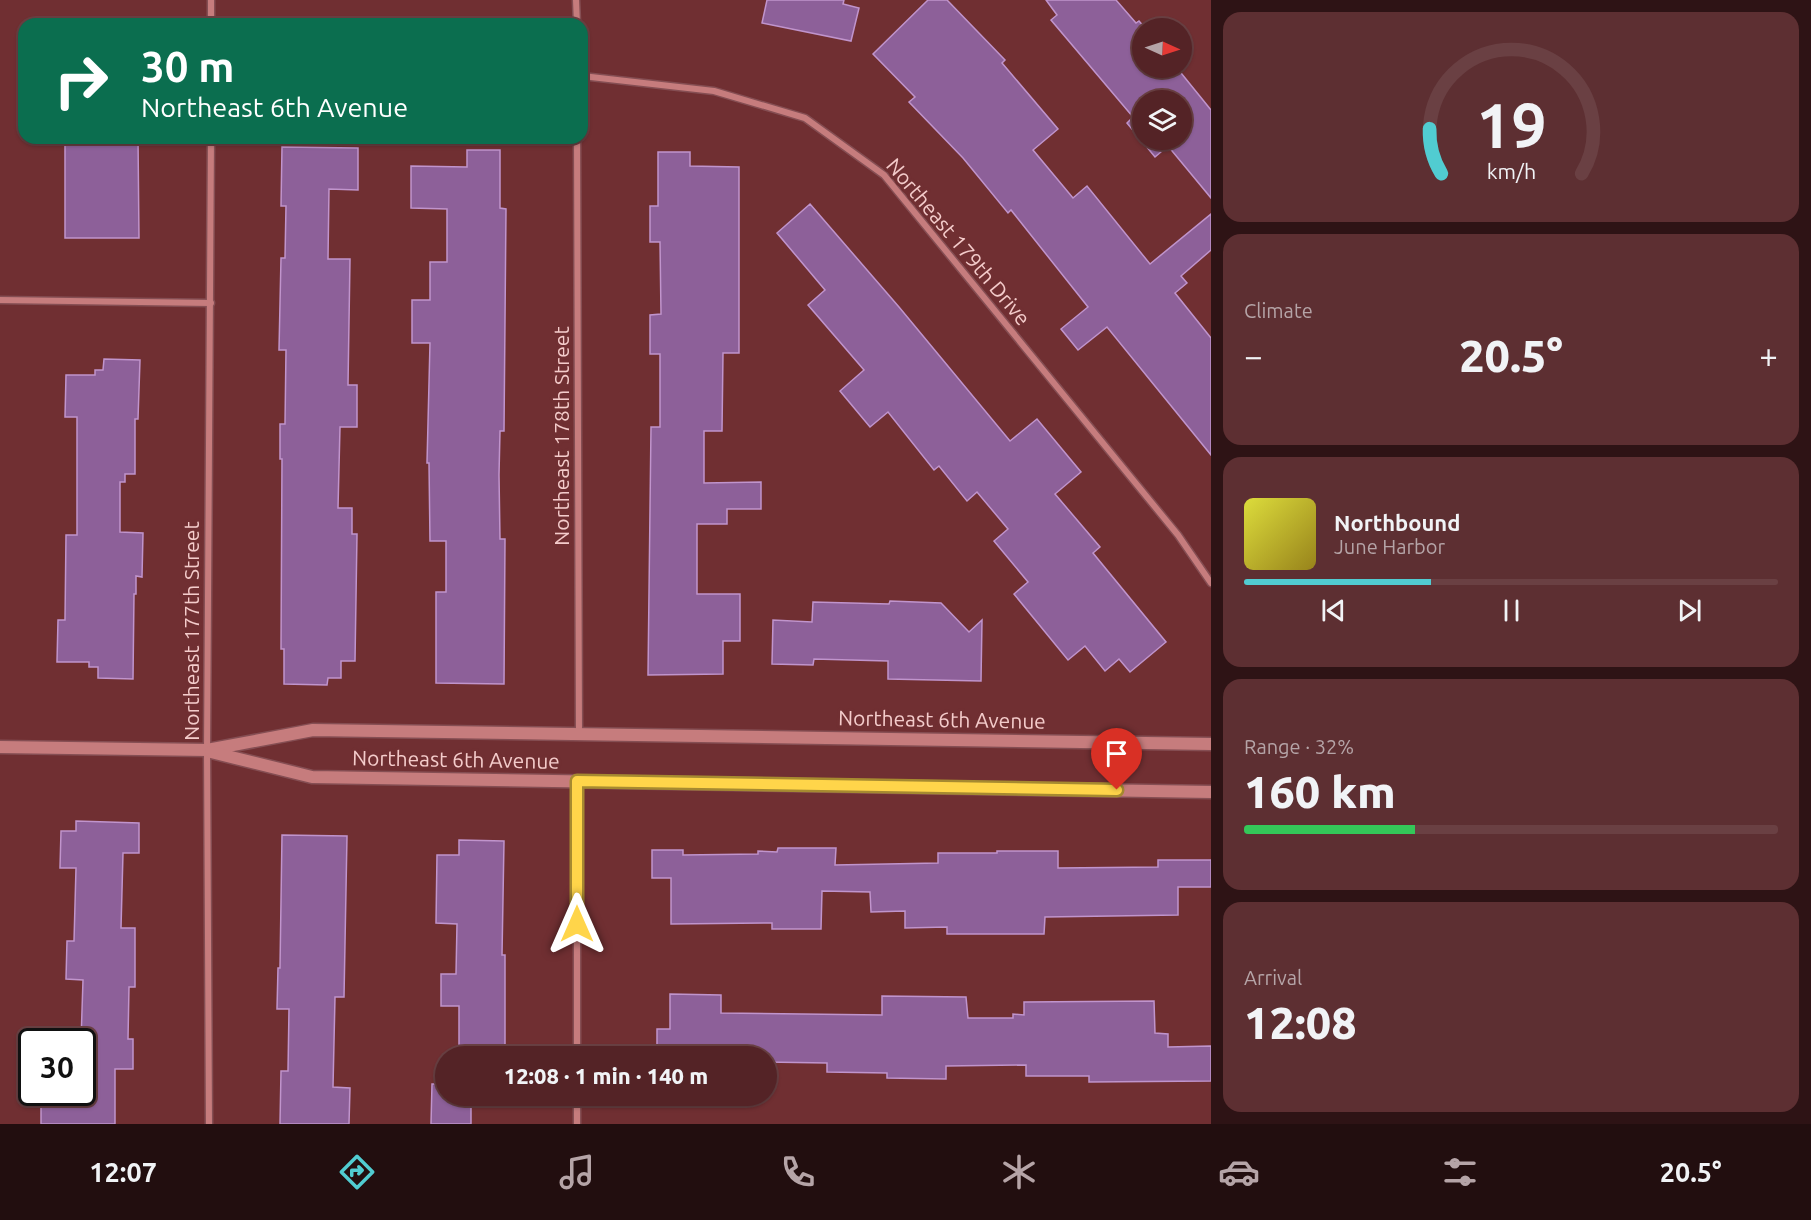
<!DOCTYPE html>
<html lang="en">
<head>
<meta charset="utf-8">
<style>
	body { margin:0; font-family:Ubuntu,sans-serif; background:#5d2f32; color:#f1f3f6; height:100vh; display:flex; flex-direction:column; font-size:22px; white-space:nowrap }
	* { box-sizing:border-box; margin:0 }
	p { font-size:20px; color:#b5a4a7 }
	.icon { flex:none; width:33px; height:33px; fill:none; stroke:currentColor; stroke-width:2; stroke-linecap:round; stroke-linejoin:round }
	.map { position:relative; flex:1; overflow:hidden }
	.panel { display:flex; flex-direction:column; gap:12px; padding:12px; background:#2e1315; width:600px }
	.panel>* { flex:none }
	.top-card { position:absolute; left:18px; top:18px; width:570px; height:126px; border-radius:18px; box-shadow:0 2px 4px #0004,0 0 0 2px #6a4043; background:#0b6e4f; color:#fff; overflow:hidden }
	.needle { width:39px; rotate:93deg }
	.buttons { position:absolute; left:1132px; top:18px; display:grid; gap:12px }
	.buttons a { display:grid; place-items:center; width:60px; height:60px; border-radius:50%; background:#542326; box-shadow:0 2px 4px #0004,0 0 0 2px #6a4043; font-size:30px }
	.speed { position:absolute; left:18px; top:1028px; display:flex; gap:12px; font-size:30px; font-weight:700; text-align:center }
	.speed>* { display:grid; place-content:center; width:78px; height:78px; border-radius:50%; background:#542326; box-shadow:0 2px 4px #0004,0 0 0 2px #6a4043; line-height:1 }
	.speed .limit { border:3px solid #111; border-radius:9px; background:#fff; color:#111 }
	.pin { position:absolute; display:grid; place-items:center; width:51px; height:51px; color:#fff; margin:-62px -26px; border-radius:50% 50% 50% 0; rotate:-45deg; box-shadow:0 0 6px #0007 }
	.pin .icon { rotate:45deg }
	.me { position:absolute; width:66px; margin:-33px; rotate:0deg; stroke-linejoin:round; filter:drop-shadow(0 0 4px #0008) }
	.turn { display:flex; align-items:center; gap:21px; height:126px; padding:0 24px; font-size:27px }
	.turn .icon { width:78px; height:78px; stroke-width:2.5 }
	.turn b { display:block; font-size:42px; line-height:51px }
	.big { font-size:45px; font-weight:800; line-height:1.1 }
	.panel .tile { flex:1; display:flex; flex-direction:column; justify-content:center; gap:9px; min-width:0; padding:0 21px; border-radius:18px; background:#5d2f32 }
	.panel .dial { align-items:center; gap:0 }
	.dial svg { height:156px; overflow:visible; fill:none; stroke:#6a4043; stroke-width:7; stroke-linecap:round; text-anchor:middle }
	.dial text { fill:#f1f3f6; stroke:none }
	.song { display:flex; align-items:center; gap:18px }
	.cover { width:72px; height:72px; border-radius:9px; background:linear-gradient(135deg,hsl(60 70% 55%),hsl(50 70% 35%)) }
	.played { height:6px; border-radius:3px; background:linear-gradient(90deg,#51ccd1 35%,#6a4043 35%) }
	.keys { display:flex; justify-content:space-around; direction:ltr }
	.heat { display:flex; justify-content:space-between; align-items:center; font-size:33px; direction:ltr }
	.charge { height:9px; border-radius:4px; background:linear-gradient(90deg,#34c759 32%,#6a4043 0) }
	.trip { position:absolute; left:435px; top:1046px; width:342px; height:60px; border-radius:30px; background:#542326; box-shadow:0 2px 4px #0004,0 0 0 2px #6a4043; font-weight:800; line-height:60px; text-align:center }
	.dock { display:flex; height:96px; justify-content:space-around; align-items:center; background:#220e0f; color:#b5a4a7 }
	.dock .icon { width:42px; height:42px }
	.dock .on { color:#51ccd1 }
	.dock b { font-size:27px; color:#f1f3f6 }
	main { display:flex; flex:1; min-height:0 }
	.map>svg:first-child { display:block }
	.building { fill:#8d6099; stroke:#c094cc; stroke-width:1.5; fill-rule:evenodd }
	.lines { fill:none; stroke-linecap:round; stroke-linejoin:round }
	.street-casing { stroke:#854e53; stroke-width:9 }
	.secondary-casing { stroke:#854e53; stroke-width:15 }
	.street { stroke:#c67c7d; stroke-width:6 }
	.secondary { stroke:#c67c7d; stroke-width:12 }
	.route-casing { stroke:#a68a30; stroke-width:15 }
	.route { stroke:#ffd54a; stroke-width:10 }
	.labels { text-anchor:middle; stroke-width:6; stroke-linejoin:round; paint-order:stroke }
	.street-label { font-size:21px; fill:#f4cccb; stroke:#702f32 }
</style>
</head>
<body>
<main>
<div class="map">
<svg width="1211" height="1124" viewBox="0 0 1211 1124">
	<rect width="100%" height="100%" fill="#702f32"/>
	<!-- building -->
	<g class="building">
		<polygon points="767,0 844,0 843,4 859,8 851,41 762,23"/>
		<polygon points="928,0 947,0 1005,60 1002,63 1058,129 1033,150 1073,198 1087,186 1150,264 1211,214 1211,250 1181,276 1187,283 1175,293 1211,338 1211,455 1107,327 1078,350 1061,329 1088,307 1011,210 1008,213 963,158 909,102 915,97 873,54"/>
		<path d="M 1046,0 L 1116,0 L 1136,23 L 1139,21 L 1145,28 L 1143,28 L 1143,68 L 1177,68 L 1211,110 L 1211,198 L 1168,146 L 1155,157 L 1127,123 L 1133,117 L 1051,20 L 1057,15 ZM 1143,100 L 1182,100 L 1182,140 L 1143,140 Z"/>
		<polygon points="65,138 138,138 139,238 65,238"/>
		<polygon points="282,147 358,148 358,190 329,189 328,259 350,259 348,385 357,385 357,427 340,427 338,508 352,508 352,534 357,534 355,661 341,661 341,678 328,678 327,685 284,684 284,649 281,649 282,459 280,459 280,424 285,424 286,350 279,350 281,258 285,258 286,206 281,206"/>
		<polygon points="467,150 500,150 500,208 506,209 504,431 500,431 499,475 500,539 505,539 504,684 436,683 436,592 446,592 446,541 430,541 429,463 427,463 430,343 412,343 412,300 430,300 430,262 447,262 447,209 411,208 411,166 467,167"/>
		<polygon points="658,152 690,152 690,166 739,167 739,353 723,353 722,431 704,431 704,483 761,482 761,509 727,509 727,524 697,524 697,594 740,594 740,641 723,641 723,674 648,675 651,427 660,427 660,354 650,354 650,315 661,314 660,242 650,242 650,206 658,206"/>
		<polygon points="810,204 899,307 1010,441 1037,419 1081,472 1055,494 1100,547 1093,553 1166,642 1130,672 1119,659 1105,671 1085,646 1068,660 1014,594 1028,582 994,541 1008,529 977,492 967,501 939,466 934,470 888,412 870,427 840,391 864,370 808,305 825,290 777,233"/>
		<polygon points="104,359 140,360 138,419 135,419 135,474 125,474 125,482 120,482 120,532 143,533 142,577 136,576 136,594 134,594 133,679 98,678 98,667 89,667 89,662 57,662 58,620 65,620 66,535 77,535 77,417 65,417 66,375 95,375 95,370 103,370"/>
		<polygon points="890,601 941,603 969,632 982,620 981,681 888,679 888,661 814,659 813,665 772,664 773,620 812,622 813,602 889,604"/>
		<polygon points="76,821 139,823 139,853 123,853 121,928 135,928 135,987 129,987 128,1039 133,1039 133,1069 115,1069 115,1124 41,1124 41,1092 82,1092 82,1041 81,1041 83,980 66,979 67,941 74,941 76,868 60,868 61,831 76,831"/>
		<polygon points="282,835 347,836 344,997 335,997 333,1087 350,1088 349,1124 280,1124 281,1071 288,1071 289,1009 277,1009 278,968 280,968"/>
		<polygon points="459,840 504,841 502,955 505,955 505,1048 459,1049 459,1006 441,1006 441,974 456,974 457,924 436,923 437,855 459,855"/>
		<polygon points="778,848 836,848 835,865 938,863 938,853 997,853 997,851 1058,851 1058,868 1158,867 1158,860 1211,860 1211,887 1178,887 1178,915 1045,917 1044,934 947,934 947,927 905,928 905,911 871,912 870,892 822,891 821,929 772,929 772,923 671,924 671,878 652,878 652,850 683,850 683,855 758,854 758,851 777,852"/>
		<polygon points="670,994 721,995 721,1013 882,1015 882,996 966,997 968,1018 1013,1018 1013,1014 1024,1015 1024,1002 1154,1001 1155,1033 1168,1034 1168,1047 1211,1046 1211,1081 1089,1082 1089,1076 1026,1076 1026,1065 946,1066 946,1079 887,1078 887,1073 827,1072 827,1063 766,1062 766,1056 657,1056 657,1029 670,1029"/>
		<polygon points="432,1084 446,1084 446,1095 471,1095 471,1124 431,1124"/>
	</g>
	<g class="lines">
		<defs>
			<g id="street">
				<polyline points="576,0 577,24"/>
				<polyline points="211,24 211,0"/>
				<polyline points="582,76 714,91 805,118 884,175 1178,535 1211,583"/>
				<polyline points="577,138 579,734"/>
				<polyline points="0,300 211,303"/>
				<polyline points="577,1056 577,782"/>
				<polyline points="209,1124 207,750 211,138"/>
				<polyline points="577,1124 577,1095"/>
			</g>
			<g id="secondary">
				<polyline points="0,747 207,750 313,730 1211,744"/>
				<polyline points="211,752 312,777 1211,792"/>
			</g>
		</defs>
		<!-- street casing -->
		<use href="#street" class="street-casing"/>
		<!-- secondary casing -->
		<use href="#secondary" class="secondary-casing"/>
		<!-- street -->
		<use href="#street" class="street"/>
		<!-- secondary -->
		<use href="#secondary" class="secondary"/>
	</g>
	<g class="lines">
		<defs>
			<polyline id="route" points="577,924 577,781 1117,790"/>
		</defs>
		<!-- route casing -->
		<use href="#route" class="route-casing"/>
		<!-- route -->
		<use href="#route" class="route"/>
	</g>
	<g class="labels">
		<!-- street labels -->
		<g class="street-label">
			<text transform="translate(958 242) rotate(50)" y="7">Northeast 179th Drive</text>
			<text transform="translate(562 436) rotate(-90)" y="7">Northeast 178th Street</text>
			<text transform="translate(192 631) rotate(-90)" y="7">Northeast 177th Street</text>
			<text transform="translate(942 720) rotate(1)" y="7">Northeast 6th Avenue</text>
			<text transform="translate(456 760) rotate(1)" y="7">Northeast 6th Avenue</text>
		</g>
	</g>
</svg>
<div class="buttons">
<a><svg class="needle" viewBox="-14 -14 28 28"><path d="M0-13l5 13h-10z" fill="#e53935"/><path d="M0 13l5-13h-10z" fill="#b5a4a7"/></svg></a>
<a><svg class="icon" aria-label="layers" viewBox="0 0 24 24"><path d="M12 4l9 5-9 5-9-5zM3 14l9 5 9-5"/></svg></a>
</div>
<div class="speed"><div class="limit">30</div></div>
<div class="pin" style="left:1117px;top:790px;background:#d93025"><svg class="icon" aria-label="arrive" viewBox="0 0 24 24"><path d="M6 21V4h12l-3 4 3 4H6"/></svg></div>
<svg class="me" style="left:577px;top:924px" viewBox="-20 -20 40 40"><path d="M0-17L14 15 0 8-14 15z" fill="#ffd54a" stroke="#fff" stroke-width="4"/></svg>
<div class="trip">12:08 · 1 min · 140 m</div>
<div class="top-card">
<div class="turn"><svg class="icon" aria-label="right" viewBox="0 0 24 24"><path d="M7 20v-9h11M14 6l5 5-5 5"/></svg><div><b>30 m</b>Northeast 6th Avenue</div></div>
</div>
</div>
<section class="panel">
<div class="tile dial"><svg viewBox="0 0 100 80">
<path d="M14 69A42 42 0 1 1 86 69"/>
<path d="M14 69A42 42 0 0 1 8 46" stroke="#51ccd1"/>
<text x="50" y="56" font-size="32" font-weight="700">19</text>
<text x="50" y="72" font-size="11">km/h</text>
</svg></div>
<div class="tile"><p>Climate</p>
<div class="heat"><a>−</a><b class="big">20.5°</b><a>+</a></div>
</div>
<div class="tile">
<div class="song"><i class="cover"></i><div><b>Northbound</b><p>June Harbor</p></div></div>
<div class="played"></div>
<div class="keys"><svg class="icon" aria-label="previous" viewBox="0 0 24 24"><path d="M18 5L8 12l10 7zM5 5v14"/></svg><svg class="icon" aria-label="pause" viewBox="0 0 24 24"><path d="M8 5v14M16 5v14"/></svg><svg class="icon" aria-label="next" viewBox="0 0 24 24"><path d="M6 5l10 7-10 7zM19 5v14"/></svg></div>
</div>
<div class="tile"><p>Range · 32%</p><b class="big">160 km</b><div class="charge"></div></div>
<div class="tile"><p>Arrival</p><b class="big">12:08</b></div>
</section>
</main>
<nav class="dock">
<b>12:07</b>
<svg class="icon on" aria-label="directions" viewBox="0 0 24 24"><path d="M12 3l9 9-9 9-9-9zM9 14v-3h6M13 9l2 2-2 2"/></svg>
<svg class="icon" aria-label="music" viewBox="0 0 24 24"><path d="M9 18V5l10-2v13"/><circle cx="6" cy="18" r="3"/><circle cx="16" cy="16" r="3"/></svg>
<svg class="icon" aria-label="phone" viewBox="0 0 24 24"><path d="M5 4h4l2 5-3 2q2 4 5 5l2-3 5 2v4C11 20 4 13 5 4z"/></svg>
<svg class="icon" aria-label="climate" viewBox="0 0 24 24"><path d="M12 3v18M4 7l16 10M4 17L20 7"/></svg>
<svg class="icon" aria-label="car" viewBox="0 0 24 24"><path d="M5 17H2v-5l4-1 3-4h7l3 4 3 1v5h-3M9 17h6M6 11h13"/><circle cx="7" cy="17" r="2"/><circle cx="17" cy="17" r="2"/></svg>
<svg class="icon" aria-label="filters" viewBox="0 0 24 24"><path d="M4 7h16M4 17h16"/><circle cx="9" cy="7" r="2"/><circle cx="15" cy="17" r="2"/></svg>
<b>20.5°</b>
</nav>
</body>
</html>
